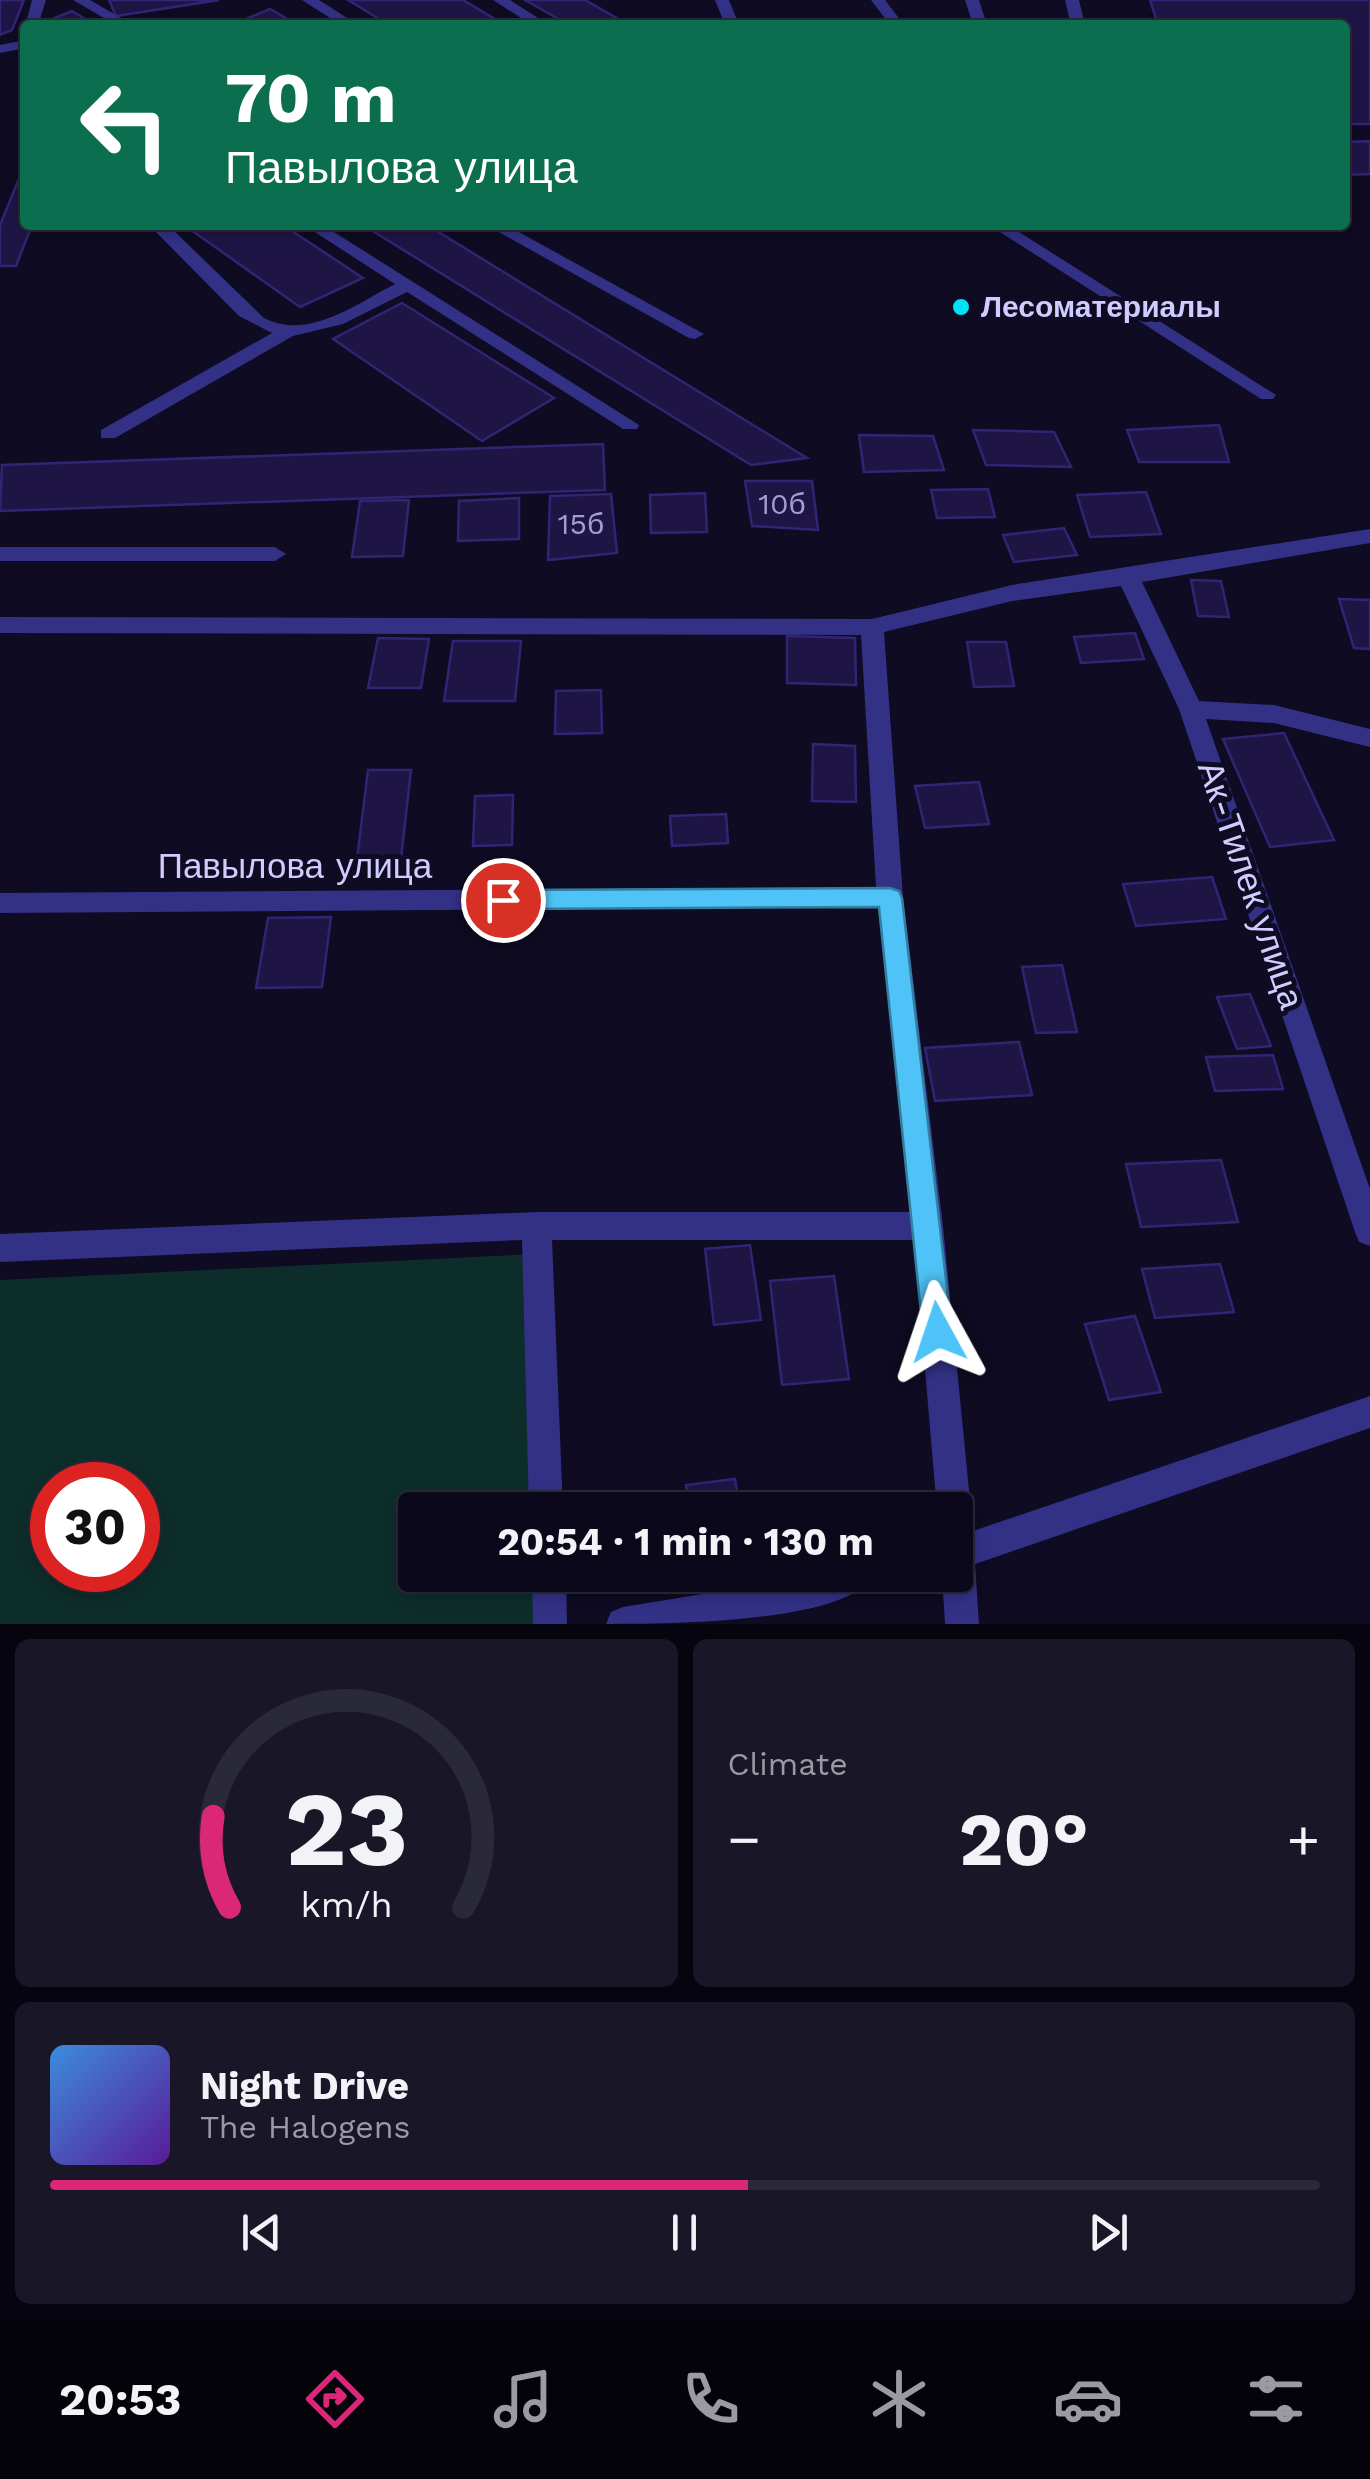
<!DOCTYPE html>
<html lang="en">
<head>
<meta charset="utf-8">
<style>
	body { margin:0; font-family:"Work Sans",sans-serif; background:#181627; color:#f1f3f6; height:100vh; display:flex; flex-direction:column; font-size:38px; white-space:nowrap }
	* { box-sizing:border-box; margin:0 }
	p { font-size:32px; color:#999aa2 }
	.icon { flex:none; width:55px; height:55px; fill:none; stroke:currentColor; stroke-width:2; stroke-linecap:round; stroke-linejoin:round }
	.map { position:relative; height:1624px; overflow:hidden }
	.details { display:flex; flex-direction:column; gap:15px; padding:15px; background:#06040e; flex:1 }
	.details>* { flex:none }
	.guide { position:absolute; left:20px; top:20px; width:1330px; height:210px; border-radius:10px; box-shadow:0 5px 15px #0003,0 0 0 2px #2a2939; background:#0b6e4f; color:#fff; overflow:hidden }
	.speed { position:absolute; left:30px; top:1462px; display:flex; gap:20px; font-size:50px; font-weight:700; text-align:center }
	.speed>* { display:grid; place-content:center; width:130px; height:130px; border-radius:50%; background:#0a081a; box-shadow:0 5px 15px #0003,0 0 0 2px #2a2939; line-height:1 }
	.speed .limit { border:15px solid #d22; background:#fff; color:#111 }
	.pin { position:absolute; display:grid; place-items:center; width:85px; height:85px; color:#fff; margin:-42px; border:5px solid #fff; border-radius:50%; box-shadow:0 2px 10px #0007 }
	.me { position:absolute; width:110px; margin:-55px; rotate:355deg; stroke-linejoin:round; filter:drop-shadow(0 0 8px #0008) }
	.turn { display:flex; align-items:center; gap:35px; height:210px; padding:0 40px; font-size:45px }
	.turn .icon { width:130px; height:130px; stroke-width:2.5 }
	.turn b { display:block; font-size:70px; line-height:85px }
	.big { font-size:75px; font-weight:700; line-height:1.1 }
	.details .widget { flex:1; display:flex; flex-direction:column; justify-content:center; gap:15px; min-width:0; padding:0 35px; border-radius:15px; background:#181627 }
	.details .dial { align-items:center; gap:0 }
	.dial svg { height:260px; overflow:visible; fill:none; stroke:#2a2939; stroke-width:7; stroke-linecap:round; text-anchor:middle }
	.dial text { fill:#f1f3f6; stroke:none }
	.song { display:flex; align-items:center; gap:30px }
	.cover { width:120px; height:120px; border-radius:15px; background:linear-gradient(135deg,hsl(210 70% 55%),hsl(270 70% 35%)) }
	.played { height:10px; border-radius:5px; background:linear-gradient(90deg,#db2777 55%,#2a2939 55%) }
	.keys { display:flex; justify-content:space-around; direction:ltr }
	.heat { display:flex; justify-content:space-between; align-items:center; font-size:55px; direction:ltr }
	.details .tiles { flex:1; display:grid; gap:15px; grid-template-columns:1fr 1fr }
	.widget:last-child { grid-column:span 2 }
	.trip { position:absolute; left:398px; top:1492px; width:575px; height:100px; border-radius:10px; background:#0a081a; box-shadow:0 5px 15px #0003,0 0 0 2px #2a2939; font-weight:700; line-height:100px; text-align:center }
	.dock { display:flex; height:160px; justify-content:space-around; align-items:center; background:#04030a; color:#999aa2 }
	.dock .icon { width:70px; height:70px }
	.dock .current { color:#db2777 }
	.dock b { font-size:45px; color:#f1f3f6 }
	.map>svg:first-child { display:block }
	.green { fill:#0d2d2b; fill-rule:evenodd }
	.building { fill:#1e1545; stroke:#322474; stroke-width:2.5 }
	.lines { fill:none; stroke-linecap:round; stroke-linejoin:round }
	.service { fill:#323186; fill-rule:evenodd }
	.minor { fill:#323186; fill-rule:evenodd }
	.route { fill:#4fc3f7; stroke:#337fa1; stroke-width:2.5 }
	.poi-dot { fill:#00e3f7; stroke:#0e0b22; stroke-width:4 }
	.labels { text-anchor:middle; stroke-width:10; stroke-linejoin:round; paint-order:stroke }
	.far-poi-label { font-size:30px; font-weight:bold; fill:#d1ccff; stroke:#0e0b22; text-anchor:start }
	.number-label { font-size:30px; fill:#a49ed0 }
	.street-label { font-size:35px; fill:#d1ccff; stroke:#0e0b22 }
</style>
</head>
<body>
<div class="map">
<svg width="1370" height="1624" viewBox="0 0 1370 1624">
	<rect width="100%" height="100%" fill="#0e0b22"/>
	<!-- green -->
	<path class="green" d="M 535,1254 L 545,1510 L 415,1510 L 415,1575 L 547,1575 L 549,1624 L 0,1624 L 0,1280 ZM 52,1485 L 138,1485 L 138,1570 L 52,1570 Z"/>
	<!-- building -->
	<g class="building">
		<polygon points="0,0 24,0 12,30 0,35"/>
		<polygon points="109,0 219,0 116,16"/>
		<polygon points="348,0 463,0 505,25 389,25"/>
		<polygon points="525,0 585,0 629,25 569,25"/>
		<polygon points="1150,0 1370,0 1370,124 1345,124 1345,25 1158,25"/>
		<polygon points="270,9 298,25 231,25"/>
		<polygon points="72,11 95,25 45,22"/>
		<polygon points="1370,141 1370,174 1345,175 1345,142"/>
		<polygon points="25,164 25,225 32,225 16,266 0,266 0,225"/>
		<polygon points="184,225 283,225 363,278 300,307"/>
		<polygon points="363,225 427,225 807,458 751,465"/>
		<polygon points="637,225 745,225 745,230"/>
		<polygon points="402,303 554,398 482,441 333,339"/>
		<polygon points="1219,425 1229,462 1139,462 1127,430"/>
		<polygon points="973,430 1054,432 1071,467 986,465"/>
		<polygon points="859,435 933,436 944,470 864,472"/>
		<polygon points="603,444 605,490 0,511 2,465"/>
		<polygon points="745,481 812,481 818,530 752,526"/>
		<polygon points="988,489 995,517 937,518 931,490"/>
		<polygon points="1146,492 1161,534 1090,537 1077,495"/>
		<polygon points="705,493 707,532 651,533 650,495"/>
		<polygon points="611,494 617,553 548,560 550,496"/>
		<polygon points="519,498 519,539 458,541 459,501"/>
		<polygon points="409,500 403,556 352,557 360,501"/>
		<polygon points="1064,528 1077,555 1014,562 1003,535"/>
		<polygon points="1191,580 1221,581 1229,617 1198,616"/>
		<polygon points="1339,599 1370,600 1370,649 1354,648"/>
		<polygon points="1135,633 1144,659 1081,663 1074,637"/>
		<polygon points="787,636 855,638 856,685 787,683"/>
		<polygon points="378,638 429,639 421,688 368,688"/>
		<polygon points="453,641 521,641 515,701 444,701"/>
		<polygon points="967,642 1006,642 1014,686 974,687"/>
		<polygon points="601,690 602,733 555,734 556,691"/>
		<polygon points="1284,733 1334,840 1270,847 1223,739"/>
		<polygon points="813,744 855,746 856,802 812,801"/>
		<polygon points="368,770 411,770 401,859 357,859"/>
		<polygon points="979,782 989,824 925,828 915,786"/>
		<polygon points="513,795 512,845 473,846 475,796"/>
		<polygon points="726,814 728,843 672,846 670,816"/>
		<polygon points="1212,877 1226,919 1136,926 1123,884"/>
		<polygon points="331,917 322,987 256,988 268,918"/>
		<polygon points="1062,965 1077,1032 1036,1033 1022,967"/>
		<polygon points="1250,994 1271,1046 1237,1049 1217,997"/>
		<polygon points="1019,1042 1032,1095 935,1101 925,1048"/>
		<polygon points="1273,1055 1283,1089 1215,1091 1206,1057"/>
		<polygon points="1221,1160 1238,1222 1141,1227 1126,1164"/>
		<polygon points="750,1245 761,1320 714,1325 705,1249"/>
		<polygon points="1220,1264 1234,1312 1155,1318 1142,1269"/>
		<polygon points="834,1276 849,1379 782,1385 770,1281"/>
		<polygon points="1135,1316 1161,1392 1109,1400 1085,1324"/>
		<polygon points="735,1479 740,1510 689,1510 686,1485"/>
	</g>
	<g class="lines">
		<!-- service -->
		<g class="service">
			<polygon points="32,0 46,0 38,25 25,27"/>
			<polygon points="73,0 90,0 133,25 116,25"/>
			<polygon points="302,0 319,0 358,25 341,25"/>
			<polygon points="493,0 510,0 549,25 532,25"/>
			<polygon points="715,0 729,0 739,25 725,25"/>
			<polygon points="871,0 885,0 904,25 890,25"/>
			<polygon points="965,0 979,0 987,25 973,25"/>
			<polygon points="1065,0 1079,0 1085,25 1071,25"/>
			<polygon points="25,40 25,48 0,53 0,45"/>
			<path d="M 149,225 L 171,228 L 264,318 C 308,341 356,304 395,284 L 304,225 L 323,225 L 639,425 L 637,429 L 623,429 L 407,292 L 343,324 L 293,336 L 115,438 L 101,438 L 101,430 L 272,333 L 239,316 Z"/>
			<polygon points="486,225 506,225 704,334 695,339 689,338"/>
			<polygon points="989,225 1008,225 1276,395 1273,399 1261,399"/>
		</g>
		<!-- minor -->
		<g class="minor">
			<polygon points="1370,529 1370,543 1142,582 1199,701 1274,705 1370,729 1370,747 1274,723 1206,719 1370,1189 1370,1246 1359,1242 1355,1232 1179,709 1121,586 1012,601 884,632 903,897 943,1226 973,1531 1370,1396 1370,1428 975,1564 979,1624 945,1624 942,1575 955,1575 955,1510 937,1510 914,1240 552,1240 563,1510 529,1510 522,1240 0,1262 0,1234 537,1212 912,1212 878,907 0,913 0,893 876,887 861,635 0,633 0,617 872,619 1012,585"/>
			<polygon points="0,547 275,547 286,554 275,561 0,561"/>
			<polygon points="532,1575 566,1575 567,1624 533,1624"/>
			<path d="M 820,1575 L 873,1575 C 849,1624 661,1624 606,1624 L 611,1612 L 623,1607 Z"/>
		</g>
	</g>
	<!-- route -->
	<polygon class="route" points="890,888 899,891 902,898 952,1332 948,1342 938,1346 927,1342 923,1332 879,907 503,909 495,906 491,900 495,893 503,890"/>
	<!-- markers -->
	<circle class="poi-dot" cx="961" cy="307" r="10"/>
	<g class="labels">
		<!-- far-poi labels -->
		<g class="far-poi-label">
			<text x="981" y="317">Лесоматериалы</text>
		</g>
		<!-- number labels -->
		<g class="number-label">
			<text x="782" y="514">10б</text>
			<text x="581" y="534">15б</text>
		</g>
		<!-- street labels -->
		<g class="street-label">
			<text x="295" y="878">Павылова улица</text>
			<text transform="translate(1251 885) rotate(71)" y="12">Ак-Тилек улица</text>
		</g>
	</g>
</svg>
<div class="speed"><div class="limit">30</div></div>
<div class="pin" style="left:503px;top:900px;background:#d93025"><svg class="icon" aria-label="arrive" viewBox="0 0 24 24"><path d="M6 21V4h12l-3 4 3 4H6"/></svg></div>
<svg class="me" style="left:938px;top:1332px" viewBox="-20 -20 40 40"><path d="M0-17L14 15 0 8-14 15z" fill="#4fc3f7" stroke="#fff" stroke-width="4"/></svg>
<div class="trip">20:54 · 1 min · 130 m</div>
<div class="guide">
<div class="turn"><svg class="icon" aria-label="left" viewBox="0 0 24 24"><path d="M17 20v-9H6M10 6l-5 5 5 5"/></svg><div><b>70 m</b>Павылова улица</div></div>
</div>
</div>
<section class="details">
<div class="tiles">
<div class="widget dial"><svg viewBox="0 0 100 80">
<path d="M14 69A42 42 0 1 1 86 69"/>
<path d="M14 69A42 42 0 0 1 9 41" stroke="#db2777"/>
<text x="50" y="56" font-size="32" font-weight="700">23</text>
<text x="50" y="72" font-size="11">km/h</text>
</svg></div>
<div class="widget"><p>Climate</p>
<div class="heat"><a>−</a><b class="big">20°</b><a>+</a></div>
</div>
<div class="widget">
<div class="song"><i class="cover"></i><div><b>Night Drive</b><p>The Halogens</p></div></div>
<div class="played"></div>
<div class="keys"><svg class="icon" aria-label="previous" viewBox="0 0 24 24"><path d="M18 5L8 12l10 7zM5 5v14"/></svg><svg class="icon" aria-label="pause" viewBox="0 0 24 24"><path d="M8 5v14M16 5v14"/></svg><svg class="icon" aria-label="next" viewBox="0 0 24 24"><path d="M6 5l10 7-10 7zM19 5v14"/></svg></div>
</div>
</div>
</section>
<nav class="dock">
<b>20:53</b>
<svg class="icon current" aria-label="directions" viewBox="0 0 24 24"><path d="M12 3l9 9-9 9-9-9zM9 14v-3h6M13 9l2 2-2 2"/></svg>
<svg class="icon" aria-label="music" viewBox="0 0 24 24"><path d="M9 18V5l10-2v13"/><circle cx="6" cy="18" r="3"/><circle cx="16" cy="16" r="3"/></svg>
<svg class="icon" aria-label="phone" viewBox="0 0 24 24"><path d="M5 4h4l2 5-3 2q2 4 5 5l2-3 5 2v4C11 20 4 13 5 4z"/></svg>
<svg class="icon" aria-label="climate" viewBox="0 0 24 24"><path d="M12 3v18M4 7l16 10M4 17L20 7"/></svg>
<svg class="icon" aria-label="car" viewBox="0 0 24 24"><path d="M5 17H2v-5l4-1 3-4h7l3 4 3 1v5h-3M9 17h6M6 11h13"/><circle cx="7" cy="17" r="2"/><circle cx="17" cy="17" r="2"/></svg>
<svg class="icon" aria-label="filters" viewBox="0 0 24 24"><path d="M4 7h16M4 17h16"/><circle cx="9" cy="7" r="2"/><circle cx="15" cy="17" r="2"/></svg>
</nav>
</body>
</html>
